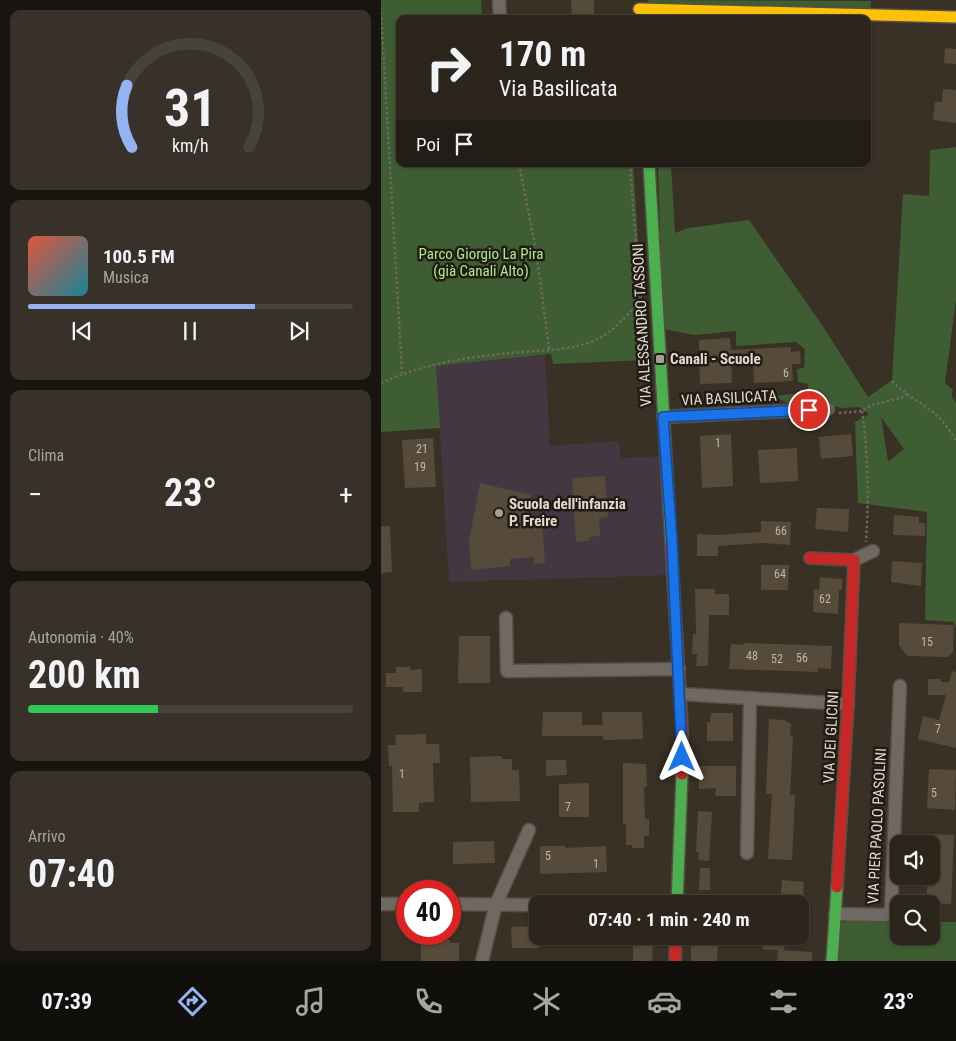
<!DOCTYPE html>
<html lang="it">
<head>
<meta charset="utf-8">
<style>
	body { margin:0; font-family:"Roboto Condensed",sans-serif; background:#373129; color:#f1f3f6; height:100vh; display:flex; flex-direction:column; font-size:19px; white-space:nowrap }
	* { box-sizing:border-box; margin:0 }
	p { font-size:16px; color:#a6a5a3 }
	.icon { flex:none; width:28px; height:28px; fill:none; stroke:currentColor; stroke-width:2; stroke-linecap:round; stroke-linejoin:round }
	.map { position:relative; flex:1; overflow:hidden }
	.sheet { display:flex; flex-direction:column; gap:10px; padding:10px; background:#18140f; width:381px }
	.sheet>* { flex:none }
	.banner { position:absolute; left:15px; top:15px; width:475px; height:152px; border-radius:10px; box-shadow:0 1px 4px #0004,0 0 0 1px #47423b; background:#2b251c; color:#f1f3f6; overflow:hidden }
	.controls { position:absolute; left:509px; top:835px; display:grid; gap:10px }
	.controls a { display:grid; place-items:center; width:50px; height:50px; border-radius:10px; background:#2b251c; box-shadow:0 1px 4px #0004,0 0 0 1px #47423b; font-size:25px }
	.speed { position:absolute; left:15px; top:880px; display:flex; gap:10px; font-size:25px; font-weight:700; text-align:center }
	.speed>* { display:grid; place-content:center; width:65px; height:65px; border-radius:50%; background:#2b251c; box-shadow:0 1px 4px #0004,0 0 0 1px #47423b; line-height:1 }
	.speed .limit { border:8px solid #d22; background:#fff; color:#111 }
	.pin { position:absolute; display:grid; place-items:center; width:42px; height:42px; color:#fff; margin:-21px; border:2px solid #fff; border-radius:50%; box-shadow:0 1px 5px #0007 }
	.me { position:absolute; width:55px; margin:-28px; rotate:0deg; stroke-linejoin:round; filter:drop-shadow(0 0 4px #0008) }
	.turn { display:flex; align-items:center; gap:18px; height:105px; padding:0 20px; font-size:22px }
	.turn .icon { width:65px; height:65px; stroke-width:2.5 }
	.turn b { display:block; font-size:35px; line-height:42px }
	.then { display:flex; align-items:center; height:48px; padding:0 20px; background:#0003; gap:10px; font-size:19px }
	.big { font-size:38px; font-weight:700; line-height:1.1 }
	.sheet .tile { flex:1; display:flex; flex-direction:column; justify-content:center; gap:8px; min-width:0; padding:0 18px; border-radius:10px; background:#373129 }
	.sheet .dial { align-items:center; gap:0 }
	.dial svg { height:130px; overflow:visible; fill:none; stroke:#47423b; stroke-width:7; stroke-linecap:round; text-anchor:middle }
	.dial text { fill:#f1f3f6; stroke:none }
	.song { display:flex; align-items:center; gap:15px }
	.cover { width:60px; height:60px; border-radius:8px; background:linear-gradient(135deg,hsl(10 70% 55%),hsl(190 70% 35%)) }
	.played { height:5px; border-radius:2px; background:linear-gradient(90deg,#95b2f1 70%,#47423b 70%) }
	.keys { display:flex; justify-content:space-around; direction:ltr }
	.heat { display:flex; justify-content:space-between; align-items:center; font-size:28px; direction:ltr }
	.charge { height:8px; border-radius:4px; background:linear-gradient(90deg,#34c759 40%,#47423b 0) }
	.trip { position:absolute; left:148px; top:895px; width:280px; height:50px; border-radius:10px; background:#2b251c; box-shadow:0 1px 4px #0004,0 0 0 1px #47423b; font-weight:700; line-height:50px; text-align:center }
	.menu { display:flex; height:80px; justify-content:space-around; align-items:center; background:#110f0b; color:#a6a5a3 }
	.menu .icon { width:35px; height:35px }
	.menu .selected { color:#95b2f1 }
	.menu b { font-size:22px; color:#f1f3f6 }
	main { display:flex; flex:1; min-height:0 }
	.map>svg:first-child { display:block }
	.education { fill:#433742 }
	.green { fill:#3e5d32; fill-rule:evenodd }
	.building { fill:#564b3a }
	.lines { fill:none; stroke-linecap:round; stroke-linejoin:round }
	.street-casing { stroke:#564f45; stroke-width:15 }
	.fast-casing { stroke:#564f45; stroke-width:14 }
	.slow-casing { stroke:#564f45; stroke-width:14 }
	.jam-casing { stroke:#564f45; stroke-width:14 }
	.path { stroke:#6f6861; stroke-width:2.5; stroke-dasharray:2.5 2.5; stroke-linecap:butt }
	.street { stroke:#706962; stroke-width:12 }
	.fast { stroke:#4caf50; stroke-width:11 }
	.slow { stroke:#ffc107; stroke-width:11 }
	.jam { stroke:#c62828; stroke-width:11 }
	.route-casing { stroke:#114b97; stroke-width:12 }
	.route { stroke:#1a73e8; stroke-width:9 }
	.poi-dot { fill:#a89e93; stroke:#221b13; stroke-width:2 }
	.labels { text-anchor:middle; stroke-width:5; stroke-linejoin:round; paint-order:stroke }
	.number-label { font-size:12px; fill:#c0b6a9 }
	.park-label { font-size:15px; fill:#a6ed90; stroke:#221b13 }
	.street-label { font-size:15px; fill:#e3d9ce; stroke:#221b13 }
	.poi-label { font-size:15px; font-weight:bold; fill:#e3d9ce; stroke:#221b13; text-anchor:start }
</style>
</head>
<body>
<main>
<section class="sheet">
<div class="tile dial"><svg viewBox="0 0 100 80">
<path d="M14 69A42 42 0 1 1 86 69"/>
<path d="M14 69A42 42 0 0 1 11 31" stroke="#95b2f1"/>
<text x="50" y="56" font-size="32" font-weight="700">31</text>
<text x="50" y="72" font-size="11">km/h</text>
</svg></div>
<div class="tile">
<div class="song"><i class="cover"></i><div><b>100.5 FM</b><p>Musica</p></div></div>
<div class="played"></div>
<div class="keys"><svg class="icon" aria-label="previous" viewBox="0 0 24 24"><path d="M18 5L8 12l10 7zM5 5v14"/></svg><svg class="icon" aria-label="pause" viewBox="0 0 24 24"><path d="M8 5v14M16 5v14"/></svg><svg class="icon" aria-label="next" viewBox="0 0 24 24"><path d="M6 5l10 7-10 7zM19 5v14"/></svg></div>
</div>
<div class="tile"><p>Clima</p>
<div class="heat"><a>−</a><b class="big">23°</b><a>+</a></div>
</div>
<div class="tile"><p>Autonomia · 40%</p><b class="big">200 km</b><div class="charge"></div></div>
<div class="tile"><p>Arrivo</p><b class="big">07:40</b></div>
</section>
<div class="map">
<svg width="575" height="961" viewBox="0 0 575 961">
	<rect width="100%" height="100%" fill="#393126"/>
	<!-- education -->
	<polygon class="education" points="164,355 169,446 238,441 240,458 285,456 292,575 68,582 55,366"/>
	<!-- green -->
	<g class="green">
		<polygon points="0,0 100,0 101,19 19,19 19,164 252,164 265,360 172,364 170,354 55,366 59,428 0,432"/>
		<polygon points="267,0 490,1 489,14 268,9"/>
		<path d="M 575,147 L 575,300 L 564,383 L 572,390 C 570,395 570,398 575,402 L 575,629 L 573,622 L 544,620 L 546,512 L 477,503 L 474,422 L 488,414 L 478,407 L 461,408 L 447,405 L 411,406 L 394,396 L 427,392 L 427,384 L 417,382 L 416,369 L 423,368 L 424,349 L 415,342 L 355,346 L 355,331 L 314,335 L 282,329 L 277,164 L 290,164 L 294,233 L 307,228 L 368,220 L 441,325 L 487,397 L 511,380 L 522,194 L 548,196 L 549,150 ZM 500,417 L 523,449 L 508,461 L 507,461 Z"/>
		<polygon points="459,922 517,922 518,936 550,936 550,922 575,922 575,961 458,961"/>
	</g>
	<!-- building -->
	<g class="building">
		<polygon points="190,0 213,0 213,19 191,19"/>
		<polygon points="564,48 575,49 575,64 563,63"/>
		<polygon points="562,89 575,90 575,123 552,120 554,102 561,102"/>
		<polygon points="349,338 350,350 410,347 410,352 419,351 420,364 411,364 412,381 373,383 372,359 350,361 351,383 319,384 318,340"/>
		<polygon points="350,434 352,486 321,488 319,436"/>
		<polygon points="470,434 472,456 440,459 438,437"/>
		<polygon points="52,438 55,487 24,488 21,440"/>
		<polygon points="416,448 417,481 379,483 377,450"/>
		<polygon points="224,476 227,517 218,518 219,536 208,537 208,541 195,542 191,478"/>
		<polygon points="99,483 150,495 143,523 161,521 164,563 153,564 153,557 129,559 129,566 90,570 88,541"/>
		<polygon points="436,508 468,509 467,532 434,529"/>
		<polygon points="513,515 538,517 538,523 544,523 544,536 512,535"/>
		<polygon points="380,521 410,522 409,545 380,543 337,546 337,556 316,556 316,534 337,535 380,532"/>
		<polygon points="0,526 9,526 11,572 0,573"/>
		<polygon points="511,561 541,563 540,586 510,582"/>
		<polygon points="380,565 408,565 407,590 380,590"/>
		<polygon points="439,577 461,579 461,590 458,590 457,614 432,612 433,589 438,590"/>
		<polygon points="314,589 334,589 334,594 348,594 348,615 328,615 327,666 315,666 316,654 311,654 312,634 315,634"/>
		<polygon points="518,623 573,625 572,652 567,657 526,656 518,645"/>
		<polygon points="78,636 109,636 109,683 77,683"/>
		<polygon points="363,643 451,646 450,669 437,668 437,672 348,669 350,644 363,645"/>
		<polygon points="15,667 29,667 29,670 41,669 41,692 22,692 22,687 5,687 5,673 15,673"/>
		<polygon points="571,671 575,672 575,748 537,739 542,716 558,720 565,695 547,695 547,679 560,679 560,682 568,682"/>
		<polygon points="162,712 201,712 201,725 222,725 221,712 261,712 262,739 222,740 222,736 161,736"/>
		<polygon points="330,713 352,713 352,741 326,741 326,722 329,722"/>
		<polygon points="388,719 403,720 410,724 409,736 412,736 409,795 414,795 411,860 387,859 391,794 385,794"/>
		<polygon points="45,734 45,744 58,744 59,763 52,763 53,802 38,803 38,812 12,812 11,766 8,766 7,745 15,745 14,735"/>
		<polygon points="121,756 121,759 131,759 131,770 138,770 139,801 90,802 89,757"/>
		<polygon points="165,760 185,760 186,775 165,776"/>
		<polygon points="242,763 265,764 266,787 263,787 264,819 268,819 268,836 263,836 263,848 251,848 251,845 245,845 245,824 242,824"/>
		<polygon points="318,766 355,766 355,796 334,796 335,788 318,789"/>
		<polygon points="548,769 575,770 574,810 546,808"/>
		<polygon points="208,783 208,817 178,817 178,784"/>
		<polygon points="317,811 331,812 328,861 317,860 318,852 315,852"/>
		<polygon points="550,834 573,835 570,904 545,903 547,876 550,876"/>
		<polygon points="113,841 114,863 72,864 72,842"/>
		<polygon points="159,846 184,846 184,848 225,846 226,872 159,874"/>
		<polygon points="319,868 329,868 329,890 318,890"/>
		<polygon points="401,880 423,882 422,904 399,904"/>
		<polygon points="156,926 158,948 131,948 130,927"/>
		<polygon points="252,936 267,936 267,942 272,942 271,961 252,961"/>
		<polygon points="383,936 404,936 403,951 382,949"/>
		<polygon points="40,939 69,940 69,943 78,943 78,961 40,961"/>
		<polygon points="310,941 337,942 336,961 310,961"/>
		<polygon points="397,950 431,952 431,961 396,961"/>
	</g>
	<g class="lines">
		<defs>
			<g id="street">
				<polyline points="118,0 119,19"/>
				<polyline points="282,417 447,409"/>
				<polyline points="473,560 492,551"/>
				<polyline points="125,618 126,671 298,669"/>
				<polyline points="299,694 467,704"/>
				<polyline points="366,853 369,698"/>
				<polyline points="0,904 26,904"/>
				<polyline points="69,904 156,905"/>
				<polyline points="454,914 504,915 510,911 519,686"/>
				<polyline points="101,961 115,904 148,830"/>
			</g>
			<g id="fast">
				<polyline points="268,164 290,543"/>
				<polyline points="296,904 301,774"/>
				<polyline points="451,961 456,887"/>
			</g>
			<polyline id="slow" points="258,9 575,17"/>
			<g id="jam">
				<polyline points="290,543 301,728 301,774"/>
				<polyline points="429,558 473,560 467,704 456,887"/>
				<polyline points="294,961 295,936"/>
			</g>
		</defs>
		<!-- street casing -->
		<use href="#street" class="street-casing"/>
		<!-- fast casing -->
		<use href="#fast" class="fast-casing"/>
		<!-- slow casing -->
		<use href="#slow" class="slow-casing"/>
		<!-- jam casing -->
		<use href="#jam" class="jam-casing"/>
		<!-- path -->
		<g class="path">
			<polyline points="0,12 21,373"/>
			<polyline points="138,164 155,250 168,349"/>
			<polyline points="249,164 261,325"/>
			<path d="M 511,381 C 524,394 538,402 552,412 C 562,420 569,431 575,441"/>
			<path d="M 0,383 C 42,364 85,357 130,353 C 157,350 193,351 217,339 C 234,331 247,313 260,301"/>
			<path d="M 481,411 C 487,455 488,497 485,542"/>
			<polyline points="458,413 481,411 490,405 520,398 526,394"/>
		</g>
		<!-- street -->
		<use href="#street" class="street"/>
		<!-- fast -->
		<use href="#fast" class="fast"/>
		<!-- slow -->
		<use href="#slow" class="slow"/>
		<!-- jam -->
		<use href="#jam" class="jam"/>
	</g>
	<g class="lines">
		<defs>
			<polyline id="route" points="301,757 291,541 282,417 428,410"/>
		</defs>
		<!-- route casing -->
		<use href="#route" class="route-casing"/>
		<!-- route -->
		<use href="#route" class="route"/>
	</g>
	<!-- markers -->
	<g class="poi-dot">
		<rect x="274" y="354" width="10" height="10" rx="2.5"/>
		<circle cx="118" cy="513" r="5"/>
	</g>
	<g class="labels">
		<!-- number labels -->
		<g class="number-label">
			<text x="405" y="377">6</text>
			<text x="337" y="447">1</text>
			<text x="41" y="453">21</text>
			<text x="39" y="471">19</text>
			<text x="400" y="535">66</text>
			<text x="399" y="578">64</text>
			<text x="444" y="603">62</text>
			<text x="546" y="646">15</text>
			<text x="371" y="660">48</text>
			<text x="421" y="662">56</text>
			<text x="396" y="663">52</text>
			<text x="557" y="733">7</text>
			<text x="21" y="778">1</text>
			<text x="553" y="797">5</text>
			<text x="187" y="811">7</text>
			<text x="167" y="860">5</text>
			<text x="215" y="868">1</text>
		</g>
		<!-- park labels -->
		<g class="park-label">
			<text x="100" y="259">Parco Giorgio La Pira<tspan x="100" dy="17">(già Canali Alto)</tspan></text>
		</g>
		<!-- street labels -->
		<g class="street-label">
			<text transform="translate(261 325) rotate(-93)" y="5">VIA ALESSANDRO TASSONI</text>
			<text transform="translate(348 398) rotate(-3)" y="5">VIA BASILICATA</text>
			<text transform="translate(450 737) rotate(-87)" y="5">VIA DEI GLICINI</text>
			<text transform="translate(496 826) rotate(-87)" y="5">VIA PIER PAOLO PASOLINI</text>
		</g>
		<!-- poi labels -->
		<g class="poi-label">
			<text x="289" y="364">Canali - Scuole</text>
			<text x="128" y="509">Scuola dell'infanzia<tspan x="128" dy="17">P. Freire</tspan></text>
		</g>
	</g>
</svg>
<div class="controls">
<a><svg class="icon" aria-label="sound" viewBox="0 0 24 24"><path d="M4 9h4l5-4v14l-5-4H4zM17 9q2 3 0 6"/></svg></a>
<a><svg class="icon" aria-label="search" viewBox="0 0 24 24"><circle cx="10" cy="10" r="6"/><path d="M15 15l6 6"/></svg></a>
</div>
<div class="speed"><div class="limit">40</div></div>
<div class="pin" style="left:428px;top:410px;background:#d93025"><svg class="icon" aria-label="arrive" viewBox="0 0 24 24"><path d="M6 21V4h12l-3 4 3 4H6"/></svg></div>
<svg class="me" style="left:301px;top:757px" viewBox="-20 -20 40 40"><path d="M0-17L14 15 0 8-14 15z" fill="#1a73e8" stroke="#fff" stroke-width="4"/></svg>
<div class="trip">07:40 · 1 min · 240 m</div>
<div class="banner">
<div class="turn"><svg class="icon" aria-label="right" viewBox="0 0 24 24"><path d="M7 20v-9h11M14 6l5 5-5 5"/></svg><div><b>170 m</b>Via Basilicata</div></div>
<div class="then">Poi<svg class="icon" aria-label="arrive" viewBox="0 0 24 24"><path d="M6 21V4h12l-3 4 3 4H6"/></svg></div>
</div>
</div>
</main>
<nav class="menu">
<b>07:39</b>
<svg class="icon selected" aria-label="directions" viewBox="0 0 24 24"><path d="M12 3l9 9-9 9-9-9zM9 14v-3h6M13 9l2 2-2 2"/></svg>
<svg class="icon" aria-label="music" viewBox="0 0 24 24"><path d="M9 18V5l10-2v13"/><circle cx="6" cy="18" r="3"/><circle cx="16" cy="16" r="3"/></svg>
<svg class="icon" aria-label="phone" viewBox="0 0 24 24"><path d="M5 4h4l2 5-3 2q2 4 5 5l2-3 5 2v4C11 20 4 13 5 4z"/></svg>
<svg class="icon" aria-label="climate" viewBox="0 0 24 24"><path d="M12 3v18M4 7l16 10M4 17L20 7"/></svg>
<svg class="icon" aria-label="car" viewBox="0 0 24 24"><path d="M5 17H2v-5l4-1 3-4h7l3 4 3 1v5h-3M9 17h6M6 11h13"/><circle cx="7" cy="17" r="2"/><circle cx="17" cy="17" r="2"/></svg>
<svg class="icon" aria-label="filters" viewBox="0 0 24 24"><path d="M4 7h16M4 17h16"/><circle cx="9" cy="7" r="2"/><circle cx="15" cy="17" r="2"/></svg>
<b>23°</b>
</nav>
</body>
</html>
